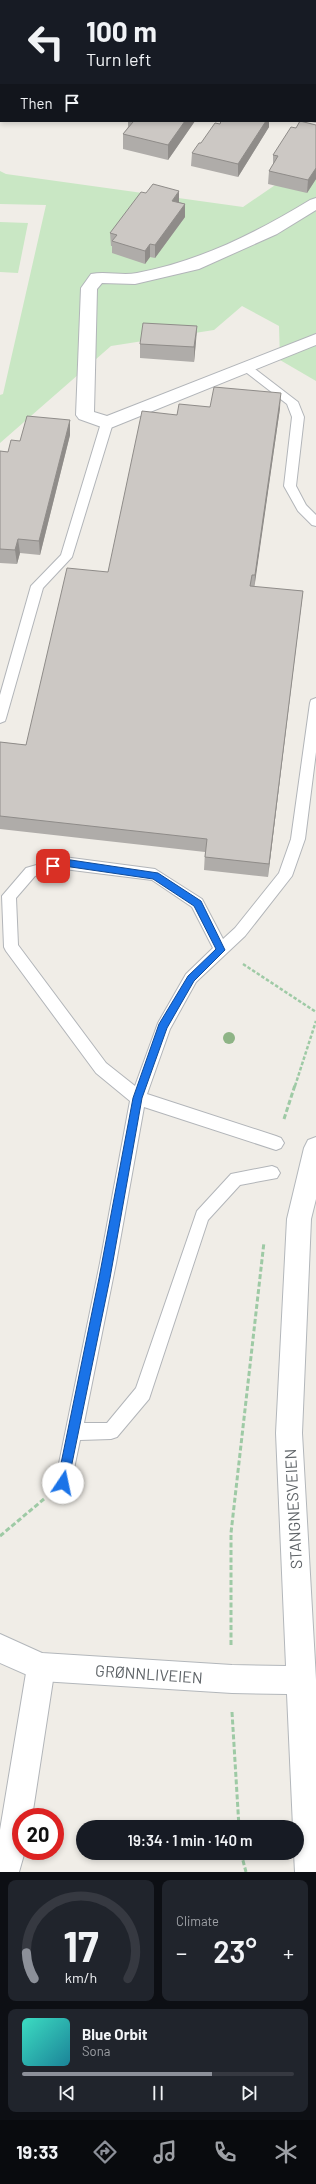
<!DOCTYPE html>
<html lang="en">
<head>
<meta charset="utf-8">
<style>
	body { margin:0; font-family:Barlow,sans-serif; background:#20242c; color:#f1f3f6; height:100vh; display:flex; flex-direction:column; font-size:15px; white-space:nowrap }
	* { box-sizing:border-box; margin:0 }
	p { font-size:13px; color:#9ea1a6 }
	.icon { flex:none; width:22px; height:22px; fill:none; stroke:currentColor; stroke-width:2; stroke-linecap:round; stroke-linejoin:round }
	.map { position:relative; height:1872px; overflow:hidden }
	.sheet { display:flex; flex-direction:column; gap:8px; padding:8px; background:#0d0f14; flex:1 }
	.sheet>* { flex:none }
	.guide { position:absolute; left:0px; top:0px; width:316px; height:122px; box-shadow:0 2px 6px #0003; background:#171b24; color:#f1f3f6; overflow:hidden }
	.speed { position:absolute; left:12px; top:1808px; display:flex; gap:8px; font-size:20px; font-weight:700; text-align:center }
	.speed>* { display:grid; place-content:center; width:52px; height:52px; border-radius:50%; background:#171b24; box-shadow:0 2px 6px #0003; line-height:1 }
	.speed .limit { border:6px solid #d22; background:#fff; color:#111 }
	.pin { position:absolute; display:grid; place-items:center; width:34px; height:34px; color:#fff; margin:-17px; border-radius:8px; box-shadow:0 2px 6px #0006 }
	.me { position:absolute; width:44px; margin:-22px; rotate:11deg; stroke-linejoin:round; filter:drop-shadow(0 0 3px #0008) }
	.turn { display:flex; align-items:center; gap:14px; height:84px; padding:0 20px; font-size:18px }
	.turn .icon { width:52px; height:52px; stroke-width:2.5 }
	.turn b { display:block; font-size:28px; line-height:34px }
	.then { display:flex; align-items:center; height:38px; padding:0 20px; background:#0003; gap:8px; font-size:15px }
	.big { font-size:30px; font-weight:600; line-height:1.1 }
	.sheet .card { flex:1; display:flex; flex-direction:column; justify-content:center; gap:6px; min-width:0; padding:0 14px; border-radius:8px; background:#20242c }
	.sheet .dial { align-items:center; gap:0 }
	.dial svg { height:104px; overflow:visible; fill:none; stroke:#363941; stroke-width:7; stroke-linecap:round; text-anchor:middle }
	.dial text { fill:#f1f3f6; stroke:none }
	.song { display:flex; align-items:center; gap:12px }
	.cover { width:48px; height:48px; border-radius:6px; background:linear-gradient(135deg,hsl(170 70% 55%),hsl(190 70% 35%)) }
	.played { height:4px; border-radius:2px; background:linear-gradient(90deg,#8c9099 70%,#363941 70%) }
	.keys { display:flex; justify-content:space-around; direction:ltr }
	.heat { display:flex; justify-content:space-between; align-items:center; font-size:22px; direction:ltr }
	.sheet .tiles { flex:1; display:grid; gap:8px; grid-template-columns:1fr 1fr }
	.card:last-child { grid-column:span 2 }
	.trip { position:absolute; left:76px; top:1820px; width:228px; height:40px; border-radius:20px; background:#171b24; box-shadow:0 2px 6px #0003; font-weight:600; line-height:40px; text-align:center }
	.menu { display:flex; height:64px; justify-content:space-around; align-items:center; background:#090b0e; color:#9ea1a6 }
	.menu .icon { width:28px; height:28px }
	.menu .active { color:#8c9099 }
	.menu b { font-size:18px; color:#f1f3f6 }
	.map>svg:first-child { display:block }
	.green { fill:#c9e7c4 }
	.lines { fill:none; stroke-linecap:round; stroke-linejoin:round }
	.lane-casing { stroke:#b2b5b9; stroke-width:2 }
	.street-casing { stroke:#b2b5b9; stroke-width:2 }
	.secondary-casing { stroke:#b3b7bb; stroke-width:2 }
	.path-far1 { stroke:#9ecaa5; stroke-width:2.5; stroke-dasharray:3.5 2; stroke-linecap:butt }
	.path { stroke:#9ecaa5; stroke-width:3; stroke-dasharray:5 2.5; stroke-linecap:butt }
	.lane { fill:#fff; fill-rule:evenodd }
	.street { fill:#fff; fill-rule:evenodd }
	.secondary { fill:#fff; fill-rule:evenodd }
	.tree { fill:#8eb486 }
	.wall { fill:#afaca9 }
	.shaded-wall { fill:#8f8c89 }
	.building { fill:#ccc8c4; stroke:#8f8c89 }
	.route { fill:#1a73e8; stroke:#114b97 }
	.labels { text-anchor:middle; stroke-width:3; stroke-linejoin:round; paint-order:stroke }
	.near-street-label { font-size:16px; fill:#5e6367; stroke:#fff }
</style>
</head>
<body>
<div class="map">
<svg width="316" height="1872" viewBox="0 0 316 1872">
	<rect width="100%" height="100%" fill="#f0ede7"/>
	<!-- green -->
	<g class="green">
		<polygon points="316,157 316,381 280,360 279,326 242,306 214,330 111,346 0,443 0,395 3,394 46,205 0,204 0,171 6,174 243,207"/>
		<polygon points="0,222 28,223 18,273 0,272"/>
	</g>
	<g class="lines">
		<defs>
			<g id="lane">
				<rect x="28" y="0" width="8" height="1"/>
				<polygon points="0,86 1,86 0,94"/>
				<polygon points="247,363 298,402 304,417 296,486 306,505 316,515 316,526 312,525 298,511 284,486 292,417 287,404 243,370 242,367 243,364"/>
				<polygon points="107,419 113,423 72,557 43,588 6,718 5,721 0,723 0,695 31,586 61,555 101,423"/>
				<path d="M 316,698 L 316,752 L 305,839 L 292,876 L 245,936 L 196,982 L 170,1029 L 147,1094 L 276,1136 L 281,1138 L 284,1143 L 281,1148 L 276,1150 L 144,1107 L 116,1263 L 84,1423 L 107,1423 L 136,1388 L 197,1211 L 231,1174 L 272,1166 L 277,1168 L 280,1173 L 277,1178 L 240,1185 L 208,1220 L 149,1399 L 117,1437 L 111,1439 L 80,1440 L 71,1483 L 69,1489 L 63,1491 L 57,1489 L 55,1483 L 100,1263 L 130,1101 L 96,1073 L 6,951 L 4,947 L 2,896 L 26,868 L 64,857 L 155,869 L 202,899 L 223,939 L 235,928 L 279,873 L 291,839 L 310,703 L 311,700 ZM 64,869 L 152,880 L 192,907 L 213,948 L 186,974 L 158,1023 L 135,1086 L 106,1063 L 18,945 L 16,898 L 35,876 Z"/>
			</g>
			<g id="street">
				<rect x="195" y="0" width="14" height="1"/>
				<rect x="315" y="64" width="1" height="8"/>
				<path d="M 316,198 L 316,210 L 277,234 L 199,269 L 135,284 L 102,283 L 97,289 L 94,412 L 107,416 L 316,334 L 316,345 L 113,427 L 107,429 L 79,419 L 76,415 L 81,288 L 91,274 C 106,271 122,276 137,273 C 200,261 256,233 310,200 Z"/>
				<polygon points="41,1653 51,1657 55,1667 32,1817 21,1817 21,1851 25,1851 19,1872 0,1872 0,1830 27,1667 31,1657"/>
			</g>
			<polygon id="secondary" points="316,1137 316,1199 311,1219 302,1433 316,1680 316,1872 295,1872 294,1853 297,1853 297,1827 293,1827 287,1694 232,1693 41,1681 0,1663 0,1634 42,1653 232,1665 286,1666 276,1433 287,1219 304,1148 308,1140"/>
		</defs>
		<!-- lane casing -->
		<use href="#lane" class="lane-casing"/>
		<!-- street casing -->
		<use href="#street" class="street-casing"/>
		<!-- secondary casing -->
		<use href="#secondary" class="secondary-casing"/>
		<!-- path-far1 -->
		<g class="path-far1">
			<polyline points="243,964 316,1012"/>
			<polyline points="295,1086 316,1021"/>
		</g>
		<!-- path -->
		<g class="path">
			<polyline points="284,1119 295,1085"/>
			<polyline points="0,1536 44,1499"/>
			<polyline points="231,1645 231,1533 264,1242"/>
			<polyline points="232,1712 239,1827"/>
			<polyline points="241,1853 246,1872"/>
		</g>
		<!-- lane -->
		<use href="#lane" class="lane"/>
		<!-- street -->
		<use href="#street" class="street"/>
		<!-- secondary -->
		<use href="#secondary" class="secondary"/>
	</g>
	<!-- trees -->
	<circle class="tree" cx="229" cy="1038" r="6"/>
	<!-- wall -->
	<g class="wall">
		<polygon points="316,84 316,123 307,121 315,121 315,86"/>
		<polygon points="128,121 195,121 168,160 123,149 123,134 128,127"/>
		<polygon points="221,121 269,121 269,127 238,177 191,166 192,153 220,124"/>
		<polygon points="316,125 316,179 307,193 268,184 269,171 273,165 273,155 296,128"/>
		<polygon points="179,202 185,204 185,217 155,258 150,257 145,264 112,253 112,246 111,246 110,233"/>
		<polygon points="197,326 196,341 194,362 140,358 140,344"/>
		<polygon points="210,407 280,408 254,587 303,591 268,877 204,870 205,852 0,829 0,742 26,745 108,572 177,415"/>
		<polygon points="70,420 70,435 40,555 20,553 17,564 0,563 0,451 8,452 20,441"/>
	</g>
	<!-- shaded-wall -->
	<g class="shaded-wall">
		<polygon points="0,0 5,0 4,1 1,1 1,7 0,9"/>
		<polygon points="185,121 195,121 168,160 168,145"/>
		<polygon points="266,121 269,121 269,127 238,177 238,164"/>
		<polygon points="316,168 316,179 307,193 308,180"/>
		<polygon points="179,191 179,204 172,201"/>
		<polygon points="185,204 185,217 155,258 155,245"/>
		<polygon points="150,244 150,257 145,264 145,251"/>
		<polygon points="197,326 196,341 194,362 194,347"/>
		<polygon points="281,393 280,408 254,590 255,575"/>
		<polygon points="70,420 70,435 40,555 39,541"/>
		<polygon points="18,539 20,553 17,564 15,550"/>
		<polygon points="303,591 301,606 268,877 269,864"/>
	</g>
	<!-- building -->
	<g class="building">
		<polygon points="316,84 316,92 315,92 315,86"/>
		<polygon points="316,93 316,107 315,107 315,94"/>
		<polygon points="131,121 185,121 168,145 123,134 133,122"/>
		<polygon points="221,121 266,121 238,164 192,153 199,143 201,143 215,123 220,124"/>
		<polygon points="300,121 316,125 316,168 308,180 269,171 278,156 273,155 291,127 296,128"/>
		<polygon points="153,184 179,191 172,201 185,204 155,245 150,244 145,251 112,241 117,235 110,233 141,192 146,193"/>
		<polygon points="143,323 197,326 194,347 140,344"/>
		<polygon points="214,387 281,393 255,575 252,575 250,586 303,591 269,864 205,857 207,839 0,816 0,742 26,745 67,568 108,572 142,411 177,415 179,404 210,407"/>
		<polygon points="27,416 70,420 39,541 18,539 15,550 0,549 0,451 8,452 11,440 20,441"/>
	</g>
	<!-- route -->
	<polygon class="route" points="64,859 158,873 201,901 225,950 194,981 167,1028 142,1098 110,1278 68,1483 67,1487 63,1489 59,1487 57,1483 99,1278 133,1098 159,1024 188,976 216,949 194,906 153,879 64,866 50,868 50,863"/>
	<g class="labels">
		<!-- near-street labels -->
		<g class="near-street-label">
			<text transform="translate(293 1509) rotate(-93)" y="6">STANGNESVEIEN</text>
			<text transform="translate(149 1674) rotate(4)" y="6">GRØNNLIVEIEN</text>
		</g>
	</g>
</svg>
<div class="speed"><div class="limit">20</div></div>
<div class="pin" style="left:53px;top:866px;background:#d93025"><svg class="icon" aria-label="arrive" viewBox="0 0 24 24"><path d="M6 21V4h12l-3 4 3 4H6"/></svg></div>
<svg class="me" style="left:63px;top:1483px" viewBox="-20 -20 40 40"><circle r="19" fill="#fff"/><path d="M0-13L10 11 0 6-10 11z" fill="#1a73e8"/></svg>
<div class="trip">19:34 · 1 min · 140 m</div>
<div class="guide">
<div class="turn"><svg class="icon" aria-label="left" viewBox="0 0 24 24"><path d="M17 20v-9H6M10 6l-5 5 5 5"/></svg><div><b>100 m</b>Turn left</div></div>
<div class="then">Then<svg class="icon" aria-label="arrive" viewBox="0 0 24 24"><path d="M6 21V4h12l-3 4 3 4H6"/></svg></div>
</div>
</div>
<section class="sheet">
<div class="tiles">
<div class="card dial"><svg viewBox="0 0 100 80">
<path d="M14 69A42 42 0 1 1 86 69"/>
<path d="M14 69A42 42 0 0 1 8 49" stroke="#8c9099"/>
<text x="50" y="56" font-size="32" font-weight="700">17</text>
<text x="50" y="72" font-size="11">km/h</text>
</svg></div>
<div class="card"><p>Climate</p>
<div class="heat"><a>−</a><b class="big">23°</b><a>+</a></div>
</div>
<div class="card">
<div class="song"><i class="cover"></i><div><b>Blue Orbit</b><p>Sona</p></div></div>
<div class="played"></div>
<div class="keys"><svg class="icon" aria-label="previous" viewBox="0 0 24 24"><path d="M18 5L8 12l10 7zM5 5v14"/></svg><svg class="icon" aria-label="pause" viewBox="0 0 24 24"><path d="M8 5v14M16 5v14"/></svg><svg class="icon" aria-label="next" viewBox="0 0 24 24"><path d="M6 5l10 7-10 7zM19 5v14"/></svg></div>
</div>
</div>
</section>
<nav class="menu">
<b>19:33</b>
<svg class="icon active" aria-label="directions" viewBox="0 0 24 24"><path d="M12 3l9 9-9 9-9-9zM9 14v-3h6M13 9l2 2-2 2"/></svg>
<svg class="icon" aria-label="music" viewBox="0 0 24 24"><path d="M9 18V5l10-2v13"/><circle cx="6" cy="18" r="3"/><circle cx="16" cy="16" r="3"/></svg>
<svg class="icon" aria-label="phone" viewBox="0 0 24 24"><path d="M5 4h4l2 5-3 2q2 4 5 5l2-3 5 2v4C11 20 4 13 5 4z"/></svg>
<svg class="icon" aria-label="climate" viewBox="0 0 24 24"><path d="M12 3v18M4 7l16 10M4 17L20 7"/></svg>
</nav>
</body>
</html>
